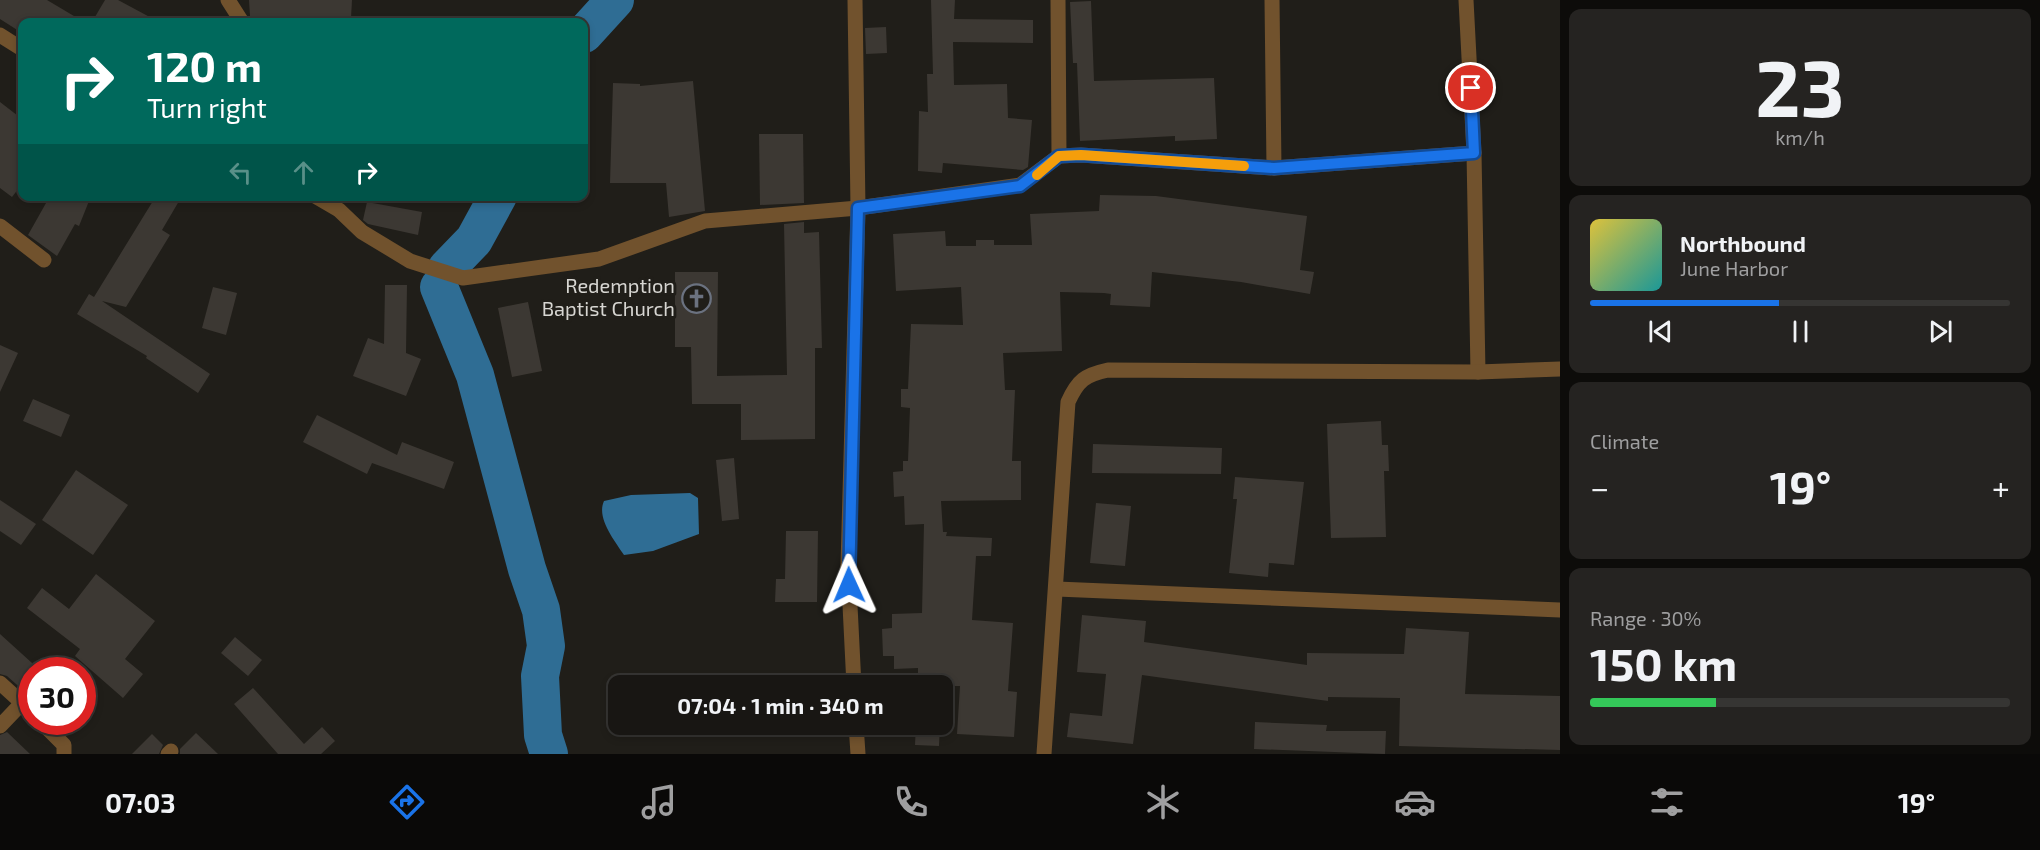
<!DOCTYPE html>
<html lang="en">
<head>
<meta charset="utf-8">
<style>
	body { margin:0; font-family:"Exo 2",sans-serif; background:#252321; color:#f1f3f6; height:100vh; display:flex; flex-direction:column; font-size:22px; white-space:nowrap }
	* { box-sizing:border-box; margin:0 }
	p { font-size:20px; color:#9f9fa0 }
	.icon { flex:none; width:33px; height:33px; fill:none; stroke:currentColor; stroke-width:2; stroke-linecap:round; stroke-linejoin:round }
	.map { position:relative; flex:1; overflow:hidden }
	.panel { display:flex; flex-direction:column; gap:9px; padding:9px; background:#0d0c0a; width:480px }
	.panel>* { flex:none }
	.hud { position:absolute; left:18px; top:18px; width:570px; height:183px; border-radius:12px; box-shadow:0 3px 9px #0003,0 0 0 2px #363533; background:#00695c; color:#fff; overflow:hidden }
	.speed { position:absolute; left:18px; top:657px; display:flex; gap:12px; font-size:30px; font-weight:700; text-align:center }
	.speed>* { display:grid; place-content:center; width:78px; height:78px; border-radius:50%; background:#181613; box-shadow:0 3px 9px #0003,0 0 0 2px #363533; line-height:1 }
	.speed .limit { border:9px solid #d22; background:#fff; color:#111 }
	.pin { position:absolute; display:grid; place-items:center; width:51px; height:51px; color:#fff; margin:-26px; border:3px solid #fff; border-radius:50%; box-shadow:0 2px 6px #0007 }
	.me { position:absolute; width:66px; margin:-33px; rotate:359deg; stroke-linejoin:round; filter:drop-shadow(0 0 4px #0008) }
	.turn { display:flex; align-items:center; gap:21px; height:126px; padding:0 30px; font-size:27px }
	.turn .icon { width:78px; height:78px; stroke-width:2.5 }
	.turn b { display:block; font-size:42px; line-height:51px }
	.lanes { display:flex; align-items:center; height:57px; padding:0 30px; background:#0003; justify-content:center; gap:30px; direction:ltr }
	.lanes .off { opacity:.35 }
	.big { font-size:45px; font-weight:700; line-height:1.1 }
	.panel .tile { flex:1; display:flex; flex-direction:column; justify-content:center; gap:9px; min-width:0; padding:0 21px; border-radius:12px; background:#252321 }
	.panel .dial { align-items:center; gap:0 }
	.dial b { font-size:78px; line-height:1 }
	.song { display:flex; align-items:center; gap:18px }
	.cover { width:72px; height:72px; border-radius:9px; background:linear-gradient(135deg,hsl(50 70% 55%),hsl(180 70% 35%)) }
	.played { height:6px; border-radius:3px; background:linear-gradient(90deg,#1a73e8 45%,#363533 45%) }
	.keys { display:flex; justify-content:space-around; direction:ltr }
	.heat { display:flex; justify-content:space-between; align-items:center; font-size:33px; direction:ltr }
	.charge { height:9px; border-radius:4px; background:linear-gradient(90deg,#34c759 30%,#363533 0) }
	.trip { position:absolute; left:608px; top:675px; width:345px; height:60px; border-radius:12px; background:#181613; box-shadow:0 3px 9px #0003,0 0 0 2px #363533; font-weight:700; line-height:60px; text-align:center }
	.menu { display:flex; height:96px; justify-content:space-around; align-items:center; background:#0a0908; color:#9f9fa0 }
	.menu .icon { width:42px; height:42px }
	.menu .current { color:#1a73e8 }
	.menu b { font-size:27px; color:#f1f3f6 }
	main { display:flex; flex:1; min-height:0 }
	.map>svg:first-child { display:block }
	.water { fill:#2f6d94 }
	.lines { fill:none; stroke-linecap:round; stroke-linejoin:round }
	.river { stroke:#2f6d94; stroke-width:38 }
	.building { fill:#3c3833 }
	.street { stroke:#71522d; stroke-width:15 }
	.route-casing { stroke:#114b97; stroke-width:15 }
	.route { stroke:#1a73e8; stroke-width:10 }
	.slow { stroke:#f59e0b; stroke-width:10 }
	.labels { text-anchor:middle; stroke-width:6; stroke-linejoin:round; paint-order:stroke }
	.poi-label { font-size:20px; fill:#d7d6d2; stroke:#201e19; text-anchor:end }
</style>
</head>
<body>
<main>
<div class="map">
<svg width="1560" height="754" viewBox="0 0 1560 754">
	<rect width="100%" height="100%" fill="#201e19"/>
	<!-- water -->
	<path class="water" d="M 690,493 L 698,498 L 699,534 L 653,551 L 624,555 C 615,541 596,518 604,501 L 631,495 Z"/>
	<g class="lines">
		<!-- river -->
		<g class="river">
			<polyline points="584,34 615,0"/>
			<polyline points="447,268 474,240 498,196"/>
			<polyline points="439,287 475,375 527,569 541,610 546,646 540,676 543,735 549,754"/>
		</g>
	</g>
	<!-- building -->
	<g class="building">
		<polygon points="0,0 47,0 84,22 22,22 22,33 0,19"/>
		<polygon points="105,0 118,0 159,22 92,22"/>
		<polygon points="249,0 352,0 351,18 250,16"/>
		<polygon points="931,0 955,0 954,19 1033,20 1033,43 953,42 954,85 1007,84 1008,118 1032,120 1028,167 1023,170 943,163 942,173 918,171 919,111 928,112 927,74 933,74"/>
		<polygon points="1091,1 1094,81 1214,78 1217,139 1175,141 1175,136 1080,141 1077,63 1073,63 1070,2"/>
		<polygon points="886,27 887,53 866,54 865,28"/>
		<polygon points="693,81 705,211 669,217 666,183 610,183 613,83 640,84 640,86"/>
		<polygon points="0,102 22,119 22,184 12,197 0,188"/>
		<polygon points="759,134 803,134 804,203 760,205"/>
		<polygon points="1100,195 1156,196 1307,216 1300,270 1314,272 1310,294 1241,282 1152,272 1150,307 1110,305 1111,294 1104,293 1060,292 1062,351 1003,353 1005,390 1015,390 1012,461 1021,461 1021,500 941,501 943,532 947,532 946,536 992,538 991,556 976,556 972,620 1013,623 1008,691 1017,692 1014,737 957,734 960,686 918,686 918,668 894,669 894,656 883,656 882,629 892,628 892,614 922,613 924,524 905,525 904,496 894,497 893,472 903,471 903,461 908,461 910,408 901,407 901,389 908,389 911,324 963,325 961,287 896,291 893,234 945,231 946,246 976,246 976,240 994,240 994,245 1032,245 1030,214 1099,211"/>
		<polygon points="50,196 91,196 79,226 75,224 57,256 28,235"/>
		<polygon points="156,196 182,196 162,230 170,235 126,307 102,301 210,374 198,393 146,358 147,356 77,314 89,294 94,297"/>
		<polygon points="367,202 422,212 418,235 368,224 363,220"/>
		<polygon points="804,222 804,233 819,232 822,348 815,348 815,439 741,440 741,404 692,404 691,347 675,347 675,272 718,272 717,376 787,375 784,224"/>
		<polygon points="385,285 407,285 406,353 421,359 406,396 353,376 368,338 384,344"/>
		<polygon points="213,287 237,293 226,335 202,328"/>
		<polygon points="528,302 542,371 512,377 498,308"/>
		<polygon points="0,345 18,353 0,392"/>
		<polygon points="33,399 70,415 61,437 23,421"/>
		<polygon points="317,415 397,455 402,442 454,462 444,489 372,463 367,474 303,442"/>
		<polygon points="1381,421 1382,445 1388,445 1389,471 1384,471 1386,537 1331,538 1327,424"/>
		<polygon points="1093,444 1222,448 1221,474 1092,473"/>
		<polygon points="734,458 739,519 722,521 716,460"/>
		<polygon points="76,470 128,505 93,555 42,520"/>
		<polygon points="1235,477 1304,482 1294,565 1269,563 1268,577 1229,573 1237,499 1233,499"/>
		<polygon points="0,500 36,524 21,545 0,531"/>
		<polygon points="1096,503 1131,506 1125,566 1090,563"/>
		<polygon points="786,531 818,531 817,602 775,602 776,579 785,579"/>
		<polygon points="96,574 155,621 125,659 143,674 123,698 75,656 80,649 27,608 42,588 69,609"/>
		<polygon points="1082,615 1146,621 1144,642 1307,665 1307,653 1404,654 1406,628 1469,632 1465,694 1560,696 1560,750 1399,746 1400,698 1328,697 1328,701 1142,675 1133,744 1067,737 1070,713 1102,716 1106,674 1077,672"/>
		<polygon points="0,634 32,663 32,685 25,692 7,676 0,674"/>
		<polygon points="235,637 262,660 248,676 221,653"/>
		<polygon points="253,688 304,744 322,727 335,741 321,754 278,754 234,704"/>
		<polygon points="1255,722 1327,725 1326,731 1386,731 1385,754 1254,749"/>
		<polygon points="916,724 940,724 939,746 915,745"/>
		<polygon points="7,732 30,754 0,754 0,735"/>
		<polygon points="196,733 218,754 180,754 180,749"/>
		<polygon points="152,734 163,745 159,754 132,754"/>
	</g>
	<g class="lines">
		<!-- street -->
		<g class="street">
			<polyline points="228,0 242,22"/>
			<polyline points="1058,0 1059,156"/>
			<polyline points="1272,0 1274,168"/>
			<polyline points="1466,0 1474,153 1478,372"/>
			<polyline points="0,35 22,49"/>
			<polyline points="315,196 339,210 362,232 410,261 463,278 599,259 705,221 858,208 1020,185 1059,156 1081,155 1274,168 1474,153"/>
			<polyline points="0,226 44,260"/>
			<polyline points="1057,589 1560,610"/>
			<polyline points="0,683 32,712"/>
			<polyline points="854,686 848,565 858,208 855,0"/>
			<polyline points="41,722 64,745 64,754"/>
			<polyline points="856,724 858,754"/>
			<polyline points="0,726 22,703"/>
			<polyline points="168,754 171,751"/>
			<path d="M 1044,754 L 1068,402 C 1078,380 1085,375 1108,370 L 1478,372 L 1560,369"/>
		</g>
	</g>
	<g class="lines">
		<defs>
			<polyline id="route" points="849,585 858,208 1020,186 1059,156 1081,155 1274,168 1474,153 1471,88"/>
		</defs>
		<!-- route casing -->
		<use href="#route" class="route-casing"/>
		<!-- route -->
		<use href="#route" class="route"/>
		<!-- slow -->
		<polyline class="slow" points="1037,175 1059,156 1081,155 1244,166"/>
	</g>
	<!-- icons -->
	<defs>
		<symbol id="church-ring" viewBox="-11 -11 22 22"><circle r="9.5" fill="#201e19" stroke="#6b7280" stroke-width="1.5"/><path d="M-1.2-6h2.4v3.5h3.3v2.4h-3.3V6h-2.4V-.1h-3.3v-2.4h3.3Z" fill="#6b7280"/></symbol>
	</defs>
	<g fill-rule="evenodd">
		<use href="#church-ring" x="680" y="282" width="33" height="33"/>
	</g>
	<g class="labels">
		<!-- poi labels -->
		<g class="poi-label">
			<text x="675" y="293">Redemption<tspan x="675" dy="23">Baptist Church</tspan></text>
		</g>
	</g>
</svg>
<div class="speed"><div class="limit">30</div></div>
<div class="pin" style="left:1471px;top:88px;background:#d93025"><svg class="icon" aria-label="arrive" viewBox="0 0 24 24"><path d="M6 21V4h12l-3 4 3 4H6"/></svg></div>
<svg class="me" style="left:849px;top:585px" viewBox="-20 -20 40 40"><path d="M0-17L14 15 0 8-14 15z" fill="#1a73e8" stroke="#fff" stroke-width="4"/></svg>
<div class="trip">07:04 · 1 min · 340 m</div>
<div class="hud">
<div class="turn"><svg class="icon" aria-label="right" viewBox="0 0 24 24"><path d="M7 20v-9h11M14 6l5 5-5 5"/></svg><div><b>120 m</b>Turn right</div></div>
<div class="lanes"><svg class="icon off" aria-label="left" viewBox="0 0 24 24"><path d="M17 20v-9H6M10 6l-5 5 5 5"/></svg><svg class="icon off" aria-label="ahead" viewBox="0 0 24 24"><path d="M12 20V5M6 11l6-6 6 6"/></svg><svg class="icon" aria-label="right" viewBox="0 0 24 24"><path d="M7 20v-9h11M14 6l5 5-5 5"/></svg></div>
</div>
</div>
<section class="panel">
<div class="tile dial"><b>23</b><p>km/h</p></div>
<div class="tile">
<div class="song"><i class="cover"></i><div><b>Northbound</b><p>June Harbor</p></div></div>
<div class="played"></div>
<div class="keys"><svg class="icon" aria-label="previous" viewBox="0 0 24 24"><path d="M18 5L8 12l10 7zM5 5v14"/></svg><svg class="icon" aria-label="pause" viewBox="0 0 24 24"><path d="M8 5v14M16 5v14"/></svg><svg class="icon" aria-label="next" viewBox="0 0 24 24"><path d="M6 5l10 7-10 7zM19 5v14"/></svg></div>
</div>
<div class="tile"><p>Climate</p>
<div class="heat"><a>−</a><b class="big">19°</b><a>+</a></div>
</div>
<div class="tile"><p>Range · 30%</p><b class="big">150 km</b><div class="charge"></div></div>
</section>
</main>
<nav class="menu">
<b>07:03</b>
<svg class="icon current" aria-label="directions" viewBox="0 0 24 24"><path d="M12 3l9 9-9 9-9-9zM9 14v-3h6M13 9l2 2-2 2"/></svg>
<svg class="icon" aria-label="music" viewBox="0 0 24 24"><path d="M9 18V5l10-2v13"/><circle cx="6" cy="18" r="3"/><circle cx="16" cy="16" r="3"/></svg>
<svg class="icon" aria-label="phone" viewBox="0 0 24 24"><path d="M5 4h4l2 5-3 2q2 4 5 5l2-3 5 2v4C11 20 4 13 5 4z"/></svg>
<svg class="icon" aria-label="climate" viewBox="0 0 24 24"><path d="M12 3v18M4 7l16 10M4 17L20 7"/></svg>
<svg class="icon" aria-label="car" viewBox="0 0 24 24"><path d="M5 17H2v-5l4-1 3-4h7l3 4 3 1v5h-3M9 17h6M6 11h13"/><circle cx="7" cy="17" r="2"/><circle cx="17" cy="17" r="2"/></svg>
<svg class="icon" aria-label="filters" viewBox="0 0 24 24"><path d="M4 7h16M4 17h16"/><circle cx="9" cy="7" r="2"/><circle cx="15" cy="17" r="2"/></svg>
<b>19°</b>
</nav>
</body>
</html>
